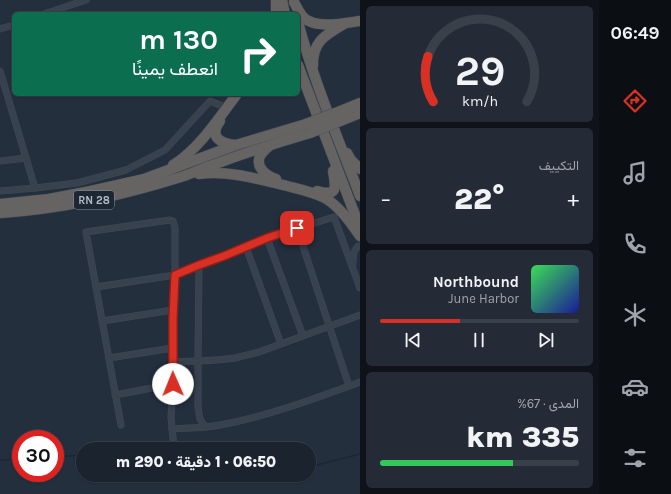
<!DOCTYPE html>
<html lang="ar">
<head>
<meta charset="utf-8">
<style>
	body { margin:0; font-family:Karla,Vazirmatn,sans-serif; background:#242b36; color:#f1f3f6; direction:rtl; height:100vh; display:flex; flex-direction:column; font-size:15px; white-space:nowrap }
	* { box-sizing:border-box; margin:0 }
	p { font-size:13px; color:#a0a4aa }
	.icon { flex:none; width:22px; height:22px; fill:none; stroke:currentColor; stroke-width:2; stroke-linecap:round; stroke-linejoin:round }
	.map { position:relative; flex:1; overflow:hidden; direction:ltr }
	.panel { display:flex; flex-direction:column; gap:6px; padding:6px; background:#0f1319; width:239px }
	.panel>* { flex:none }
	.hud { position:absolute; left:12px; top:12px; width:288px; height:84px; border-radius:6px; box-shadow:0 1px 3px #0004,0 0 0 1px #39404a; direction:rtl; background:#0b6e4f; color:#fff; overflow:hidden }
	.speed { position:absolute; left:12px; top:430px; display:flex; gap:8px; font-size:20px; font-weight:700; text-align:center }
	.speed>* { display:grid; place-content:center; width:52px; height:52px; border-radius:50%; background:#1b232e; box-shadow:0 1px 3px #0004,0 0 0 1px #39404a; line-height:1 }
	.speed .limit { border:6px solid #d22; background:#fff; color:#111 }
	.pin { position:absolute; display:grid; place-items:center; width:34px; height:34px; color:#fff; margin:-17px; border-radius:8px; box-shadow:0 2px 6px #0006 }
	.me { position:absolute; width:44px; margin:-22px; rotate:359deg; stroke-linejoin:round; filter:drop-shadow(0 0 3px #0008) }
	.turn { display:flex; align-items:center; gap:14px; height:84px; padding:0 16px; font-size:18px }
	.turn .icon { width:52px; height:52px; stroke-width:2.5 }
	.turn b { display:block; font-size:28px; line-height:34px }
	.big { font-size:30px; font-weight:800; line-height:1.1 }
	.panel .card { flex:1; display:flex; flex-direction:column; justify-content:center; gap:6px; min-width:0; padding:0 14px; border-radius:6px; background:#242b36 }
	.panel .dial { align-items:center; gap:0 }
	.dial svg { height:104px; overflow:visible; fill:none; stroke:#39404a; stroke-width:7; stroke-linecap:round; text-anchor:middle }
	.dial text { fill:#f1f3f6; stroke:none }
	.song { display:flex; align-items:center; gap:12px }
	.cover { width:48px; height:48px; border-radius:6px; background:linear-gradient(135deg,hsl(130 70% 55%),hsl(240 70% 35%)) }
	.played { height:4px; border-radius:2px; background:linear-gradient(90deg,#d93025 40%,#39404a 40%) }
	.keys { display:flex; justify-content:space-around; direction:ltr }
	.heat { display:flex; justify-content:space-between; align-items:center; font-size:22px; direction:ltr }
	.charge { height:6px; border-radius:3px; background:linear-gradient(90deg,#34c759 67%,#39404a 0) }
	.trip { position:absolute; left:76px; top:442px; width:240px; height:40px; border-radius:20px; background:#1b232e; box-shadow:0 1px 3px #0004,0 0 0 1px #39404a; font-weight:800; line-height:40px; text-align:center; direction:rtl }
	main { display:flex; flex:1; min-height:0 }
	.dock { display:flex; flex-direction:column; width:72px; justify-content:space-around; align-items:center; background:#0b0e12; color:#a0a4aa }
	.dock .icon { width:28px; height:28px }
	.dock .active { color:#d93025 }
	.dock b { font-size:18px; color:#f1f3f6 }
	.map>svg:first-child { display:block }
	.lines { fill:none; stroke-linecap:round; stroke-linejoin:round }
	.stream { stroke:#17263c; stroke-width:1.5 }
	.minor-casing { stroke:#414a57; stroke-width:7 }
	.trunk-casing { stroke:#434c59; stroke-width:11 }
	.minor { stroke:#38414e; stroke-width:6 }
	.trunk { stroke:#656462; stroke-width:10 }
	.trunk-bridge-casing { stroke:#434c59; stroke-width:11; stroke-linecap:butt }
	.trunk-bridge { stroke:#656462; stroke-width:10 }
	.route-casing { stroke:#8d1f18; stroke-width:10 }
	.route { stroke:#d93025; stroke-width:7 }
	.labels { text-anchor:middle; stroke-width:4; stroke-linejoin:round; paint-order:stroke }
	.shield { fill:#1d2633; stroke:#878f9c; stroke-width:1 }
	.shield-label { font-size:11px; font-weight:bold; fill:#b4bcc9 }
</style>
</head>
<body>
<main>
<nav class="dock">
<b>06:49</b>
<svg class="icon active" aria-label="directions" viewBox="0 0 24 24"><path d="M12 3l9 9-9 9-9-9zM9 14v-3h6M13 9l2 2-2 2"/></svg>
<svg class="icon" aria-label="music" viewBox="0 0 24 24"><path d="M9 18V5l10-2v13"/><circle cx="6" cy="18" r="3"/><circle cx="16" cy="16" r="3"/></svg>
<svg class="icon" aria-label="phone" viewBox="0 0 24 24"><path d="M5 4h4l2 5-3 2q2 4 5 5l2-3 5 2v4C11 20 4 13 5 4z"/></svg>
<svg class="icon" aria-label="climate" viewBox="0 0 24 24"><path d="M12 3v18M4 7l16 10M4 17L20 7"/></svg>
<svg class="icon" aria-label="car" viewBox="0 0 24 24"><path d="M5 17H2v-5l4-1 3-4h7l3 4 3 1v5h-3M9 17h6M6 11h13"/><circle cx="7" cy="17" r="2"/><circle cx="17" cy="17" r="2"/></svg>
<svg class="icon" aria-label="filters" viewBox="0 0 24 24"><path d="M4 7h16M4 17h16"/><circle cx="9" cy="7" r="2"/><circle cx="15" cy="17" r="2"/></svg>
</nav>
<section class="panel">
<div class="card dial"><svg viewBox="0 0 100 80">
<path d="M14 69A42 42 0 1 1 86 69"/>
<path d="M14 69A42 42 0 0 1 10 34" stroke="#d93025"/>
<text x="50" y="56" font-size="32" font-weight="700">29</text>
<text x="50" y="72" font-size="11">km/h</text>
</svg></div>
<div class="card"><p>التكييف</p>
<div class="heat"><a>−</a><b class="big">22°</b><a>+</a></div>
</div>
<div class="card">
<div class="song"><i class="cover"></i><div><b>Northbound</b><p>June Harbor</p></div></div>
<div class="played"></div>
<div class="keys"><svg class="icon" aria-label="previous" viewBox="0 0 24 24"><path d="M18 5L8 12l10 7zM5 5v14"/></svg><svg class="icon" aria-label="pause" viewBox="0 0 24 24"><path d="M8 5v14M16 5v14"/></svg><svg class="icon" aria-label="next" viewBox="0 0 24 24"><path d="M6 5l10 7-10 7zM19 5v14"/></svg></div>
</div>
<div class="card"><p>المدى · 67%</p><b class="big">335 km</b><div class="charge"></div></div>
</section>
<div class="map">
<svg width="360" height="494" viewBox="0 0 360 494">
	<rect width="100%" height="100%" fill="#242f3e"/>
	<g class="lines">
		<!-- stream -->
		<g class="stream">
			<polyline points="175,447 211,444 218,449"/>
			<polyline points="153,449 172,447"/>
			<polyline points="55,457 83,455"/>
			<polyline points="0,460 21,459"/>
			<polyline points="309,467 360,454"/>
		</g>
		<defs>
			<g id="minor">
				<polyline points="44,14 86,0"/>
				<polyline points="0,29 14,25"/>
				<polyline points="0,71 35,188"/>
				<polyline points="0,161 26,158"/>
				<polyline points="0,191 35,188 77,183 126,170 165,150 210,101 220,105 227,107"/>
				<polyline points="297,228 349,386"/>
				<polyline points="267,238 303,336"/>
				<polyline points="246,247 281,344"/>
				<path d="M 353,263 C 353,257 353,251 358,246 L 360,246"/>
				<polyline points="199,265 198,360 198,407 200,419 205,427"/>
				<polyline points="96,287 175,275 199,265 224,256 267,238 334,217 360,288"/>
				<polyline points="102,321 173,310"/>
				<polyline points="109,358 173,348"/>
				<path d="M 173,362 C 193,361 215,361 235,358 C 243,356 251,354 259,352 L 360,315"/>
				<polyline points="115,395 173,384"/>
				<polyline points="121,425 86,232 170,220 173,221 175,227 175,275 173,318 173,387 171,417 174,449"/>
				<path d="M 172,429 C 188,428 205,428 220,425 C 268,416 314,399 360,382"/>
			</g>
			<g id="trunk">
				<polyline points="282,0 285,14"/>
				<path d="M 294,2 C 297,8 300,14 304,18 C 316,29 345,23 360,21"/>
				<polyline points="276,14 276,0"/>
				<path d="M 298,22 C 314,82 338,138 360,196"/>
				<polyline points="298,65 360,228"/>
				<path d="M 313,66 C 312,42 325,35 344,24"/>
				<polyline points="338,112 360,103"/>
				<polyline points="343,120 360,113"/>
				<path d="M 220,121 C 208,137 221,144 236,145"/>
				<path d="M 269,146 C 266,149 262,152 260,156 C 255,168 267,176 276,179"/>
				<polyline points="347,153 351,160 360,169"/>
				<path d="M 173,165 C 198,150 219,118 237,94"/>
				<path d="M 199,174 C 228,170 258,179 287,186 C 299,189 313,192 325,198 C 340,207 350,222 360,236"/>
				<path d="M 317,191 C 338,197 336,188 333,171"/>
				<polyline points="0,204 49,199 86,192 144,179 236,145 306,124"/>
				<path d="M 0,213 C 62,209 124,195 184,176 C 195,172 206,167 218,163 C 248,152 279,142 310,133"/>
			</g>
		</defs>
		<!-- minor casing -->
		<use href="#minor" class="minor-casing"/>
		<!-- trunk casing -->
		<use href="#trunk" class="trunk-casing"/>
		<!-- minor -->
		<use href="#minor" class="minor"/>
		<!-- trunk -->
		<use href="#trunk" class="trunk"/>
		<defs>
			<g id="trunk-bridge">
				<polyline points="306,124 338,112"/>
				<polyline points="310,133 343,120"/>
			</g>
		</defs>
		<!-- trunk-bridge casing -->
		<use href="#trunk-bridge" class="trunk-bridge-casing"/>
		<!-- trunk-bridge -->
		<use href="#trunk-bridge" class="trunk-bridge"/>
	</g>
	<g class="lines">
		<defs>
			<polyline id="route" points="173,384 173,318 175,275 199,265 224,256 267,238 297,228"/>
		</defs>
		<!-- route casing -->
		<use href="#route" class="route-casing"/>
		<!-- route -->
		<use href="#route" class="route"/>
	</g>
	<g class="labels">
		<!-- shield labels -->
		<rect class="shield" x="74" y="191" width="40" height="18" rx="3"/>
		<g class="shield-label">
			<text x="94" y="204">RN 28</text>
		</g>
	</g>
</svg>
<div class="speed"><div class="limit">30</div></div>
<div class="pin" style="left:297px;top:228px;background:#d93025"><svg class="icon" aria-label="arrive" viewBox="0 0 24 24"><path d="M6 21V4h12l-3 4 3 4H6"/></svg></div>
<svg class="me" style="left:173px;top:384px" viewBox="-20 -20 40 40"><circle r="19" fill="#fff"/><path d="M0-13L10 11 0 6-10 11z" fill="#d93025"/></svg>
<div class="trip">06:50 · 1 دقيقة · 290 m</div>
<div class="hud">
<div class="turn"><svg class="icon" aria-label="right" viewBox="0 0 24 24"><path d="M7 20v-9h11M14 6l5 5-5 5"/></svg><div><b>130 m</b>انعطف يمينًا</div></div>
</div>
</div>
</main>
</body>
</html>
